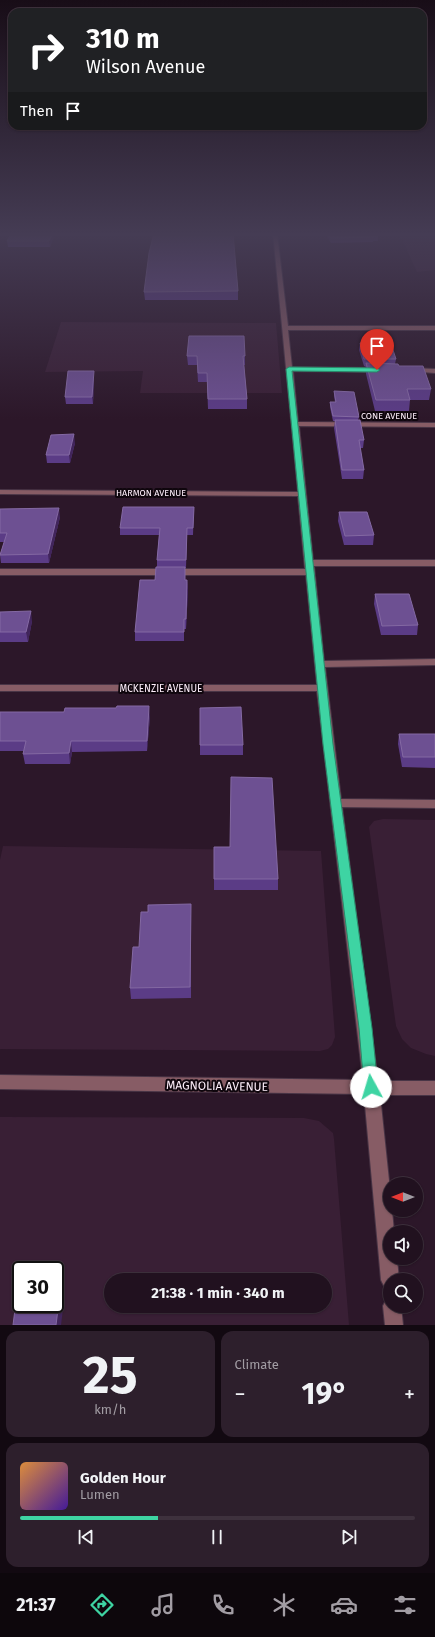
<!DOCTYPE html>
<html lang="en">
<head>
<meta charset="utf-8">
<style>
	body { margin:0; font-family:"Fira Sans",sans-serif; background:#2d1f2c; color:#f1f3f6; height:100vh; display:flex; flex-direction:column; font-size:15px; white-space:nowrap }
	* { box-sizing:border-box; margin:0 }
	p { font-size:13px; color:#a29da4 }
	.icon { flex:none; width:22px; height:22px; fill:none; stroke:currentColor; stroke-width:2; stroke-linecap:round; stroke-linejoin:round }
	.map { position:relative; height:1325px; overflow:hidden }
	.sheet { display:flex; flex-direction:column; gap:6px; padding:6px; background:#120911; flex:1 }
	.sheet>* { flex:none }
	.hud { position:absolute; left:8px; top:8px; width:419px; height:122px; border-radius:12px; box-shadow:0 1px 3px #0004,0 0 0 1px #3e313d; background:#202124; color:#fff; overflow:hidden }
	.needle { width:26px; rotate:270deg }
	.tools { position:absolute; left:383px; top:1177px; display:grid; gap:8px }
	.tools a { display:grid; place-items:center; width:40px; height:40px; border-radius:50%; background:#21111f; box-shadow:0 1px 3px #0004,0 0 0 1px #3e313d; font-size:20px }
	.speed { position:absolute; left:12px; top:1261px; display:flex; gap:8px; font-size:20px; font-weight:700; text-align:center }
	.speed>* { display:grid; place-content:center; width:52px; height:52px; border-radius:50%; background:#21111f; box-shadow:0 1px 3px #0004,0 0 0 1px #3e313d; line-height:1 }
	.speed .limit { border:2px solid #111; border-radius:6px; background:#fff; color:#111 }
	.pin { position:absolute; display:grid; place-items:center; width:34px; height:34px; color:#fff; margin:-41px -17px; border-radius:50% 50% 50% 0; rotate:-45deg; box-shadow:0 0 4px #0007 }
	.pin .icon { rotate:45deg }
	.me { position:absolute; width:44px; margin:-22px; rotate:354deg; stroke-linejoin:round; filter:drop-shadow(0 0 3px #0008) }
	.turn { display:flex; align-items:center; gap:14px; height:84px; padding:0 12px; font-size:18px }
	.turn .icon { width:52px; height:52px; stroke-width:2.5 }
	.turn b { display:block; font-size:28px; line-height:34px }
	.then { display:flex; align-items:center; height:38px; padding:0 12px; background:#0003; gap:8px; font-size:15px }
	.big { font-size:30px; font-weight:700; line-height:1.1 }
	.sheet .tile { flex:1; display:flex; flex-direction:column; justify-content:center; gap:6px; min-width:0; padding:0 14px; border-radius:12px; background:#2d1f2c }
	.sheet .dial { align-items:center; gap:0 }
	.dial b { font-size:52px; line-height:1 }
	.song { display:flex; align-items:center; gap:12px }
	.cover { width:48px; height:48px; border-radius:6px; background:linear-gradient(135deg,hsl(30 70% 55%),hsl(260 70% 35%)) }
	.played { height:4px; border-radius:2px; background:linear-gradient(90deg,#3ed4a3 35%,#3e313d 35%) }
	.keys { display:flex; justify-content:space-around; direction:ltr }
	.heat { display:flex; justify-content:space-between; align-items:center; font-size:22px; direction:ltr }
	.sheet .tiles { flex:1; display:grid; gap:6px; grid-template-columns:1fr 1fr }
	.tile:last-child { grid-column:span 2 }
	.trip { position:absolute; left:104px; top:1273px; width:228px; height:40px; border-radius:20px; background:#21111f; box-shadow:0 1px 3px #0004,0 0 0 1px #3e313d; font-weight:700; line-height:40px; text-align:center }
	.tabs { display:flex; height:64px; justify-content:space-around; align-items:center; background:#0d070c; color:#a29da4 }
	.tabs .icon { width:28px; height:28px }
	.tabs .selected { color:#3ed4a3 }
	.tabs b { font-size:18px; color:#f1f3f6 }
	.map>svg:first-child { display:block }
	.built { fill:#391f35; fill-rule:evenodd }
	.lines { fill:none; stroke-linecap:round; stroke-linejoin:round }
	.minor-casing { stroke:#493546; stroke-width:2 }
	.minor { fill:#875c65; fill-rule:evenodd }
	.wall { fill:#5b3c86 }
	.shaded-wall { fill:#41255b }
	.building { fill:#6d5092; stroke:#8469a3 }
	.route { fill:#3ed4a3; stroke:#288a6a }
	.labels { text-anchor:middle; stroke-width:4; stroke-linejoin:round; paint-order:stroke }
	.far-street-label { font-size:9px; fill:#feeffb; stroke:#0f060d }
	.street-label { font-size:10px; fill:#feeffb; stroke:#0f060d }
	.near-street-label { font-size:12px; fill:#feeffb; stroke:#0f060d }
</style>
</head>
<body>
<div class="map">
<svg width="435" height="1325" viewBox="0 0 435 1325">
	<rect width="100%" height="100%" fill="#2c1729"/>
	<!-- built -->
	<g class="built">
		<polygon points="399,233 435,233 435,270 417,272"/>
		<polygon points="61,322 276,323 282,393 140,393 143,371 45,372"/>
		<polygon points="383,819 435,820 435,1056 426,1054 411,1048 402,1039 396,1026 369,827 374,821"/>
		<polygon points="3,846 321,851 335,1037 332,1045 328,1049 320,1051 0,1049 0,860"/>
		<path d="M 0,1117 L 304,1118 L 319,1121 L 333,1133 L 334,1139 L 349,1325 L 0,1325 ZM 21,1270 L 55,1270 L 55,1304 L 21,1304 ZM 111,1280 L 325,1280 L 325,1306 L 111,1306 Z"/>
	</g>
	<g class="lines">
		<defs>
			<g id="minor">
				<polygon points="273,233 277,233 288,326 435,326 435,330 288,330 292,367 379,368 382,370 379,372 293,371 298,422 435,423 435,427 299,426 313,560 435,560 435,566 314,566 324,661 435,659 435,665 325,667 341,799 435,800 435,808 342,807 378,1081 435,1081 435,1095 380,1095 390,1190 390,1210 392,1210 394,1232 390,1232 390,1258 397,1258 399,1280 390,1280 390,1289 384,1286 381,1280 364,1094 0,1089 0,1075 363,1080 317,691 0,691 0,685 317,685 306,575 0,575 0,569 305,569 298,496 0,494 0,490 298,492"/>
				<polygon points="411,368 435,369 435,373 409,371 409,369"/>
				<polygon points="390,1298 390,1306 401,1306 403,1325 385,1325 383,1306 386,1300"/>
			</g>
		</defs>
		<!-- minor casing -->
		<use href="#minor" class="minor-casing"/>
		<!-- minor -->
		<use href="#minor" class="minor"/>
	</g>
	<!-- wall -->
	<g class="wall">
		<polygon points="55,233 50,247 8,247 7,241"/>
		<polygon points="325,233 376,233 378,236 378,241 373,241 373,242 331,243"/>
		<polygon points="238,291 238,300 145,300 144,292"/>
		<polygon points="360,343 381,344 396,359 395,364 399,366 431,389 429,400 410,400 409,411 375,411 366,374 366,367 364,366 359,350"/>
		<polygon points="187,356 245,356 245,365 244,365 247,399 247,409 208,409 207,382 198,382 197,365 188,365"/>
		<polygon points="94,378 93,404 66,404 65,397"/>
		<polygon points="334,391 359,417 358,420 364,440 363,448 360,448 364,470 363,479 342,479 334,428 335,421 333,421 330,407 330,402 335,402 334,396"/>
		<polygon points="75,443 70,463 47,463 46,455"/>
		<polygon points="194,507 193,535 187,535 186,568 185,568 185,580 187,580 188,590 186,629 184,629 184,641 135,641 135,632 155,580 157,567 157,560 159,535 120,535 120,528"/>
		<polygon points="0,509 60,517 49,563 1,563 0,555 4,542 0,542"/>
		<polygon points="339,512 374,535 373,545 344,545 338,521"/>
		<polygon points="375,594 418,625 417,635 381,635 374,604"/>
		<polygon points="0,612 32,621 28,642 0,642"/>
		<polygon points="200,708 243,745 243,755 200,755"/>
		<polygon points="0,712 64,712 150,716 147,751 72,752 70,764 25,764 23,754 24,751 0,751"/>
		<polygon points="399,734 435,734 435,768 402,767 398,744"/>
		<polygon points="214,847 230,847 278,879 278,890 214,890"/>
		<polygon points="191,915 191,998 131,999 130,988 139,947"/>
	</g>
	<!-- shaded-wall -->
	<g class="shaded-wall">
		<polygon points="53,233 55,233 50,247 49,241"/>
		<polygon points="94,371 94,378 93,404 92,397"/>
		<polygon points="74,434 75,443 70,463 69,455"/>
		<polygon points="59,508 60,517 49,563 48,554"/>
		<polygon points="187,580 188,590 186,629 186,619"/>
		<polygon points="31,611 32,621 28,642 26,632"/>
		<polygon points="149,706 150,716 147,751 147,741"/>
		<polygon points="71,741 72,752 70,764 69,753"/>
		<polygon points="60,1294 63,1309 61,1325 56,1325"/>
	</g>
	<!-- building -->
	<g class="building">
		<polygon points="11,233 53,233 49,241 7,241"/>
		<polygon points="154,233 233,233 238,291 144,292 149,253"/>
		<polygon points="328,233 376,233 378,236 373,236 374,237 331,238"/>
		<polygon points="189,336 244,336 245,356 243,356 247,399 208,399 207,373 198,373 197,356 187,356"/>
		<polygon points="360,343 381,343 381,344 391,344 396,359 364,359"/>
		<polygon points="366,363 398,364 399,366 423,366 431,389 407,389 410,400 376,400"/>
		<polygon points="68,371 94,371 92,397 65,397"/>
		<polygon points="334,391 354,392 359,417 333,416 330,402 336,402"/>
		<polygon points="335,420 360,420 364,440 359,440 364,470 342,470"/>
		<polygon points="74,434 69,455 46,455 51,435"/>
		<polygon points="123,507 194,507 193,528 187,528 186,560 157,560 160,528 120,528"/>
		<polygon points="59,508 48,554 0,555 7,533 0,533 0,509"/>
		<polygon points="339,512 367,512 374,535 345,536"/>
		<polygon points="156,567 185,567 185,580 187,580 186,619 184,619 184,632 135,632 140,580 155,580"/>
		<polygon points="375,594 409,594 418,625 382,626"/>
		<polygon points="31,611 26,632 0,632 0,612"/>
		<polygon points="117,706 149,706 147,741 71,741 69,753 23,754 26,741 0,741 0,712 64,712 65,708 116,708"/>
		<polygon points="241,707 243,745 200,745 200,708"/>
		<polygon points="399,734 435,734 435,757 403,757"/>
		<polygon points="231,777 272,778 278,879 214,879 214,847 230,847"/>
		<polygon points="191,904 190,987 130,988 133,947 139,947 141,912 148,912 148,905"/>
		<polygon points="17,1294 21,1294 21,1304 55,1304 55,1294 60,1294 56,1325 13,1325"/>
	</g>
	<!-- sky -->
	<linearGradient id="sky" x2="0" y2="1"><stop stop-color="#180d17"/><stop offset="0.56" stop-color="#453c54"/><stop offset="1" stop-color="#453c54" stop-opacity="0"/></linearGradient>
	<rect width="435" height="419" fill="url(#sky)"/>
	<!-- route -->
	<polygon class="route" points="289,367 377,368 380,370 377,372 292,371 333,744 372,1028 378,1087 376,1091 371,1093 366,1091 364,1087 359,1028 323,744 286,369"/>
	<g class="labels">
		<!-- far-street labels -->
		<g class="far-street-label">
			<text x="389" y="419">CONE AVENUE</text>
			<text x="151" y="496">HARMON AVENUE</text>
		</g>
		<!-- street labels -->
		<g class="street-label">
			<text x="161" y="692">MCKENZIE AVENUE</text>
		</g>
		<!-- near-street labels -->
		<g class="near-street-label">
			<text transform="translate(217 1086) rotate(1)" y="4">MAGNOLIA AVENUE</text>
		</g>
	</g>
</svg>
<div class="tools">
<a><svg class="needle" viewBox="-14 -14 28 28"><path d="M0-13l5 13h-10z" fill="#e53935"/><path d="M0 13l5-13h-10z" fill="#a29da4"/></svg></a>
<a><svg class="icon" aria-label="sound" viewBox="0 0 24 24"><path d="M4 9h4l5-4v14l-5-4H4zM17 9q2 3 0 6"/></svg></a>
<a><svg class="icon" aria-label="search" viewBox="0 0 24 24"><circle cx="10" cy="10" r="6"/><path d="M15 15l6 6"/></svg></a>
</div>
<div class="speed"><div class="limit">30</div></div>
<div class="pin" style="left:377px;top:370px;background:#d93025"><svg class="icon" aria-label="arrive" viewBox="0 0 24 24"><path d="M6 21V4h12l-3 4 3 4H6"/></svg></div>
<svg class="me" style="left:371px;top:1087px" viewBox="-20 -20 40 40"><circle r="19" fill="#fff"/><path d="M0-13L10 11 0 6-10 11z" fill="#3ed4a3"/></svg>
<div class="trip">21:38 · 1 min · 340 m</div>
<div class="hud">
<div class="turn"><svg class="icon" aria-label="right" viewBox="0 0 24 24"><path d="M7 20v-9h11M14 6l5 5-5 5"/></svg><div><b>310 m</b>Wilson Avenue</div></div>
<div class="then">Then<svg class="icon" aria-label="arrive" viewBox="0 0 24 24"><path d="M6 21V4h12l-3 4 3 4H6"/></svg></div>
</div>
</div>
<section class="sheet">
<div class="tiles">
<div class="tile dial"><b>25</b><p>km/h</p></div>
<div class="tile"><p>Climate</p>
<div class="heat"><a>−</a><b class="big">19°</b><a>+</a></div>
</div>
<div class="tile">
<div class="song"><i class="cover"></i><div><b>Golden Hour</b><p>Lumen</p></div></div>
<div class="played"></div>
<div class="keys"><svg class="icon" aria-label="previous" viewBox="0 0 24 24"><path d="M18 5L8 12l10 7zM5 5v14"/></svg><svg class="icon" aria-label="pause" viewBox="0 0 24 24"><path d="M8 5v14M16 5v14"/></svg><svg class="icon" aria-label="next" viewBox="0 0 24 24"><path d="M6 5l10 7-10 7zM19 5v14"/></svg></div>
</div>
</div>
</section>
<nav class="tabs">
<b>21:37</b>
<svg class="icon selected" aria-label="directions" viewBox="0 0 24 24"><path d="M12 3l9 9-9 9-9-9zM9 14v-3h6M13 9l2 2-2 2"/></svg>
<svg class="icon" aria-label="music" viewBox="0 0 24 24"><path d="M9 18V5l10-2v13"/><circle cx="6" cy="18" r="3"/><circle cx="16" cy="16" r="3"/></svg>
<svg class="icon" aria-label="phone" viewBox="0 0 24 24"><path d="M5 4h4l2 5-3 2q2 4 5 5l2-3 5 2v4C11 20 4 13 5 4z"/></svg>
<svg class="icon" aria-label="climate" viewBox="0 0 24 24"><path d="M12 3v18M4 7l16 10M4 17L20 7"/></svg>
<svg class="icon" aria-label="car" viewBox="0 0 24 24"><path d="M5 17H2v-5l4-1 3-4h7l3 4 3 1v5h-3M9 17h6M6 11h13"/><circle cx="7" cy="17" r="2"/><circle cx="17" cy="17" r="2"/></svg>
<svg class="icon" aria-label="filters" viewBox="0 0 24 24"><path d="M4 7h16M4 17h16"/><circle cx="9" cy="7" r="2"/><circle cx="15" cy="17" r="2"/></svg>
</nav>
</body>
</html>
